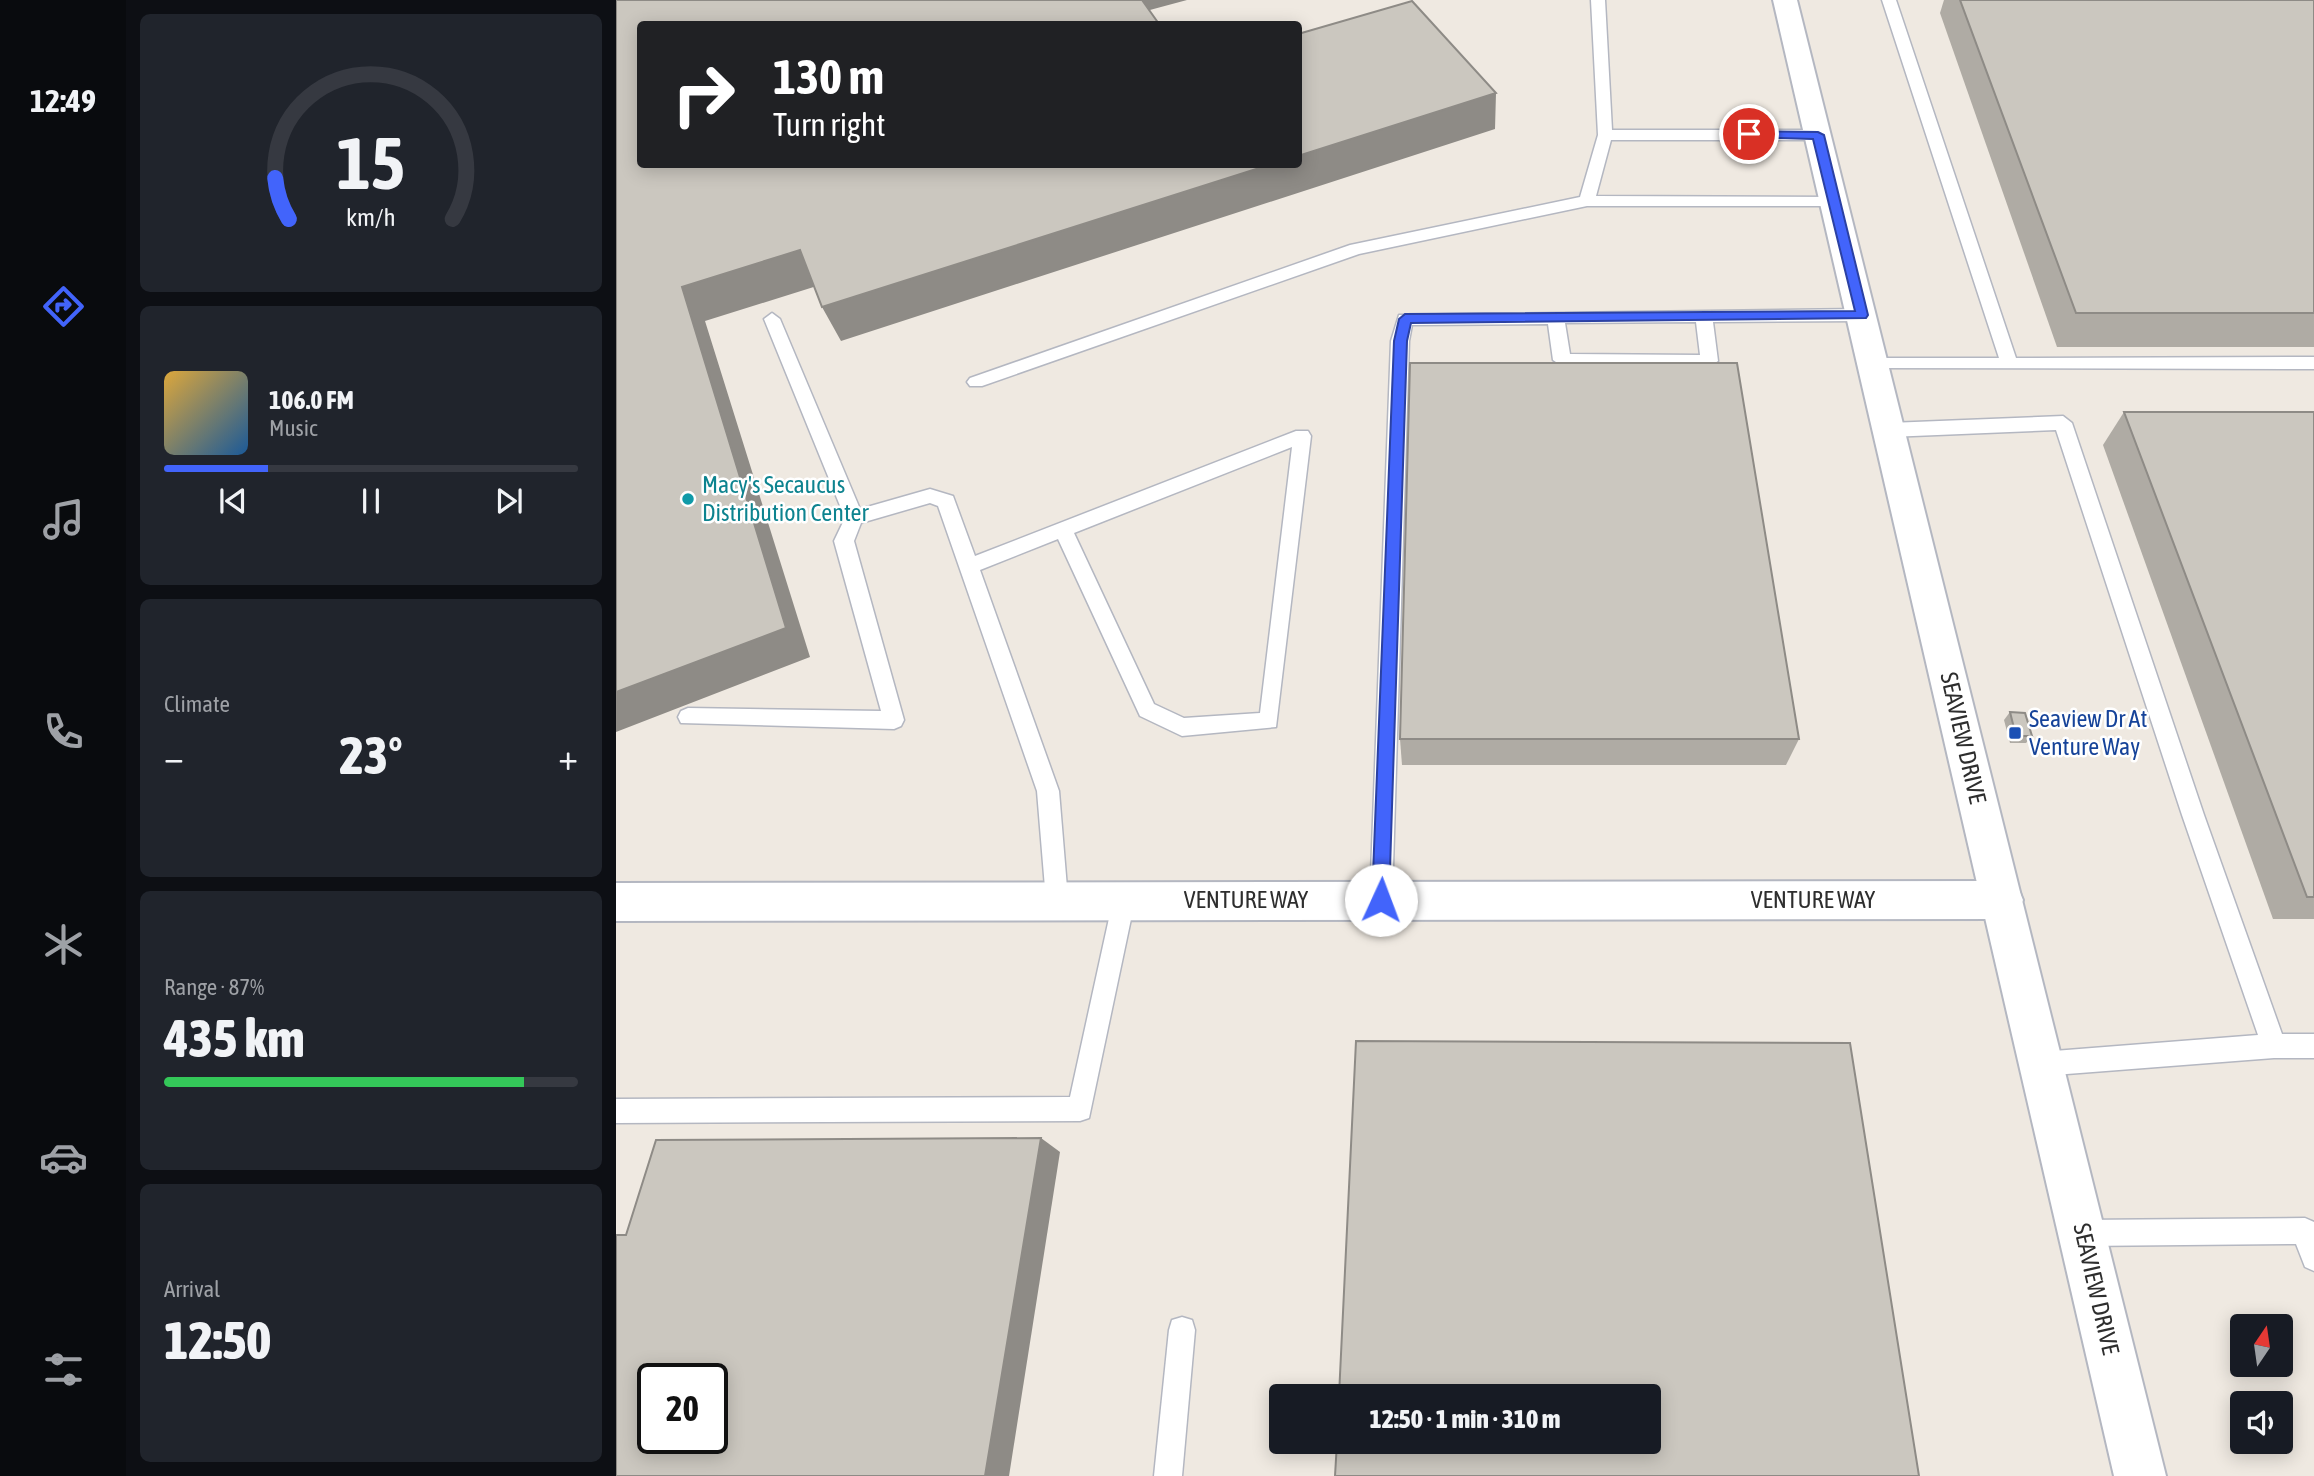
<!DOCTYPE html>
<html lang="en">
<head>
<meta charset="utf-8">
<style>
	body { margin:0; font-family:"Asap Condensed",sans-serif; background:#20242c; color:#f1f3f6; height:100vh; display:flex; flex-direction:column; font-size:26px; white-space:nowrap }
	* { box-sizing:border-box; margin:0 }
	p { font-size:23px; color:#9ea1a6 }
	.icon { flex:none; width:38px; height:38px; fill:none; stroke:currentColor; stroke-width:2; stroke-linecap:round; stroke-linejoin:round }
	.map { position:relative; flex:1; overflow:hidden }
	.sheet { display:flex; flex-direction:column; gap:14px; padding:14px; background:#0d0f14; width:490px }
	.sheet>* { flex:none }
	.guide { position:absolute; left:21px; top:21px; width:665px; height:147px; border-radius:7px; box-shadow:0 4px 18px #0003; background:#202124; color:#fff; overflow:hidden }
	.needle { width:46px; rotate:13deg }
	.controls { position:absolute; left:1614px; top:1314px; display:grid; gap:14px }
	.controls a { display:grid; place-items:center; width:63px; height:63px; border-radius:7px; background:#171b24; box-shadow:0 4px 18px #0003; font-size:35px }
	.speed { position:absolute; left:21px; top:1363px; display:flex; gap:14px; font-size:35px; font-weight:700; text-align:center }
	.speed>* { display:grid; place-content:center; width:91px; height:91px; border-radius:50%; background:#171b24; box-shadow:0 4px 18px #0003; line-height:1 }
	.speed .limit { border:4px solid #111; border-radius:10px; background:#fff; color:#111 }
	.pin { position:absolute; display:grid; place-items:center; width:60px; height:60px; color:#fff; margin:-30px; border:4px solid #fff; border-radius:50%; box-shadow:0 2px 7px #0007 }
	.me { position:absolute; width:77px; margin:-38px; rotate:2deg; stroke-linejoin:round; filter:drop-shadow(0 0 5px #0008) }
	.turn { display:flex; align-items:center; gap:24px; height:147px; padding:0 21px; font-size:32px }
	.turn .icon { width:91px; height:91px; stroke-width:2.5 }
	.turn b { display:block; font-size:49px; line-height:60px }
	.big { font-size:52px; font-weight:800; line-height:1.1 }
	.sheet .tile { flex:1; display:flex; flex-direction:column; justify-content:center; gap:10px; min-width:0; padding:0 24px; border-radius:10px; background:#20242c }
	.sheet .dial { align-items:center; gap:0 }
	.dial svg { height:182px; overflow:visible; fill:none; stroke:#363941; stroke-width:7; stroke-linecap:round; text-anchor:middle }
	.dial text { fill:#f1f3f6; stroke:none }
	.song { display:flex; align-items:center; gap:21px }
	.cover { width:84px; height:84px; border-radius:10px; background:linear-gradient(135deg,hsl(40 70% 55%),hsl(210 70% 35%)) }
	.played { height:7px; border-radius:4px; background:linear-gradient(90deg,#4264fb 25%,#363941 25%) }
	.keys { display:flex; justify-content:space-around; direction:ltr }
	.heat { display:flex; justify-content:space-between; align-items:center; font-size:38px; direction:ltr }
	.charge { height:10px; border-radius:5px; background:linear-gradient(90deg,#34c759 87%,#363941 0) }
	.trip { position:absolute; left:653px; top:1384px; width:392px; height:70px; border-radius:7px; background:#171b24; box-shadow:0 4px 18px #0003; font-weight:800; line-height:70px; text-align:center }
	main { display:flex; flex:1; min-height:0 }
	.tabs { display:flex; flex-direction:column; width:126px; justify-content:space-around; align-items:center; background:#090b0e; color:#9ea1a6 }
	.tabs .icon { width:49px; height:49px }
	.tabs .on { color:#4264fb }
	.tabs b { font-size:32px; color:#f1f3f6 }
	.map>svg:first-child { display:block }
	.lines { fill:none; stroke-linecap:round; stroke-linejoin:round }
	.service-casing { stroke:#b4b7c1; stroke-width:3 }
	.minor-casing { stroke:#b4b7c1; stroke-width:4 }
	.secondary-casing { stroke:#b4b7c1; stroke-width:4 }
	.service { fill:#fff; fill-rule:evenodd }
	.minor { fill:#fff; fill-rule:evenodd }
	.secondary { fill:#fff; fill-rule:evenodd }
	.wall { fill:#afaba4 }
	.shaded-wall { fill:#8e8b86 }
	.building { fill:#cbc7bf; stroke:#8e8b86; stroke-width:2; fill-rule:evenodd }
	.route { fill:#4264fb; stroke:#2b41a3; stroke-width:2 }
	.culture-dot { fill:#0f9aa8; stroke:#fff; stroke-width:2.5 }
	.transit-dot { fill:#1a4fb4; stroke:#fff; stroke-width:2.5 }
	.labels { text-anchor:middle; stroke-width:5; stroke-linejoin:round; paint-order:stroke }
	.culture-label { font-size:24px; fill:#0d838f; stroke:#fff; text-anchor:start }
	.transit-label { font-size:24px; fill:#164399; stroke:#fff; text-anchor:start }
	.street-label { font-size:24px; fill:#2e2e2e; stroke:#fff }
</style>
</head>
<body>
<main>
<nav class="tabs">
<b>12:49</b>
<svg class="icon on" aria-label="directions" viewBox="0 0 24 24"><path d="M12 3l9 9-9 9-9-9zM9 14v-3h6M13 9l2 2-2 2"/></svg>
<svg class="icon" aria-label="music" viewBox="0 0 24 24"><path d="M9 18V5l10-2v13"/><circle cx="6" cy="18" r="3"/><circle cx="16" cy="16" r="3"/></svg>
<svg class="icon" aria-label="phone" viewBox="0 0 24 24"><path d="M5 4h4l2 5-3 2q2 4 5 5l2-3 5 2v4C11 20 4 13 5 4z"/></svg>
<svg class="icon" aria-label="climate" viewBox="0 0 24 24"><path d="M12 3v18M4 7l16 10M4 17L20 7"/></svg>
<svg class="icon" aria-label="car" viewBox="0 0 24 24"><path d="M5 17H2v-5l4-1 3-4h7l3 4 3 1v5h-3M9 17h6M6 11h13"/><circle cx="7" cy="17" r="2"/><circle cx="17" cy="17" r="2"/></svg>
<svg class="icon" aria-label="filters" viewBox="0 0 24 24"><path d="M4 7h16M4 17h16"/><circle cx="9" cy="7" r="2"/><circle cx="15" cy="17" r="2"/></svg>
</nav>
<section class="sheet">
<div class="tile dial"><svg viewBox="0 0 100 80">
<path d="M14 69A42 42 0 1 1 86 69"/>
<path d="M14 69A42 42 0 0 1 8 51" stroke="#4264fb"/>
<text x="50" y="56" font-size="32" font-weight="700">15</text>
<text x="50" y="72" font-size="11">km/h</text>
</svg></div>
<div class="tile">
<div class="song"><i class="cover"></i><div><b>106.0 FM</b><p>Music</p></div></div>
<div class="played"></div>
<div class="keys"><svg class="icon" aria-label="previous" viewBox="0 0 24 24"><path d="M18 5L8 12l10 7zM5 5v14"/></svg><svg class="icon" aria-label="pause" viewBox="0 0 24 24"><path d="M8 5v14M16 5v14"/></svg><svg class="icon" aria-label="next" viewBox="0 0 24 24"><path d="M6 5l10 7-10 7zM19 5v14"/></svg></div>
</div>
<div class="tile"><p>Climate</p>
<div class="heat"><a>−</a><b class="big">23°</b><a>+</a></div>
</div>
<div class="tile"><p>Range · 87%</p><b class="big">435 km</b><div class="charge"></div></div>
<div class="tile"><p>Arrival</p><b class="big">12:50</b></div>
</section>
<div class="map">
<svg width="1698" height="1476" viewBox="0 0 1698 1476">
	<rect width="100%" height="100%" fill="#efe9e1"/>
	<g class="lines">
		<defs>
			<g id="service">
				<polygon points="975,0 989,0 996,130 1202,130 1209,135 1202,140 995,140 980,196 1218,197 1226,202 1224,206 971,206 743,254 366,386 354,386 351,382 354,378 734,245 964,197 982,135"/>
				<polygon points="1266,0 1280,0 1400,358 1698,357 1698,369 1252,368 1249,364 1252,360 1258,358 1383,358"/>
				<path d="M 1246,309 L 1254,315 L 1246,321 L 1097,322 L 1102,361 L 1093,367 L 946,366 L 937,360 L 932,324 L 796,325 L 793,341 L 776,900 L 773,907 L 765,911 L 757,907 L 754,900 L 775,341 L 783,315 ZM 1080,322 L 1084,355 L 954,354 L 949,323 Z"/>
				<path d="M 156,313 L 164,319 L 244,509 L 314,489 L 337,496 L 359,556 L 680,431 L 692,431 L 695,436 L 660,727 L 566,736 L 524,716 L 442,539 L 364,570 L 443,791 L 452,900 L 449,907 L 441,911 L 433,907 L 430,900 L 421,791 L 322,506 L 314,503 L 245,523 L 238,541 L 288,720 L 285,726 L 278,729 L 65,723 L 62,717 L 65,711 L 72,708 L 265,711 L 218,541 L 229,518 L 148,319 ZM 676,447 L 644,713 L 568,718 L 538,704 L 458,533 Z"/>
				<polygon points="1447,416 1456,423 1588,815 1666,1034 1698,1034 1698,1058 1658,1058 1425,1076 1416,1073 1413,1064 1416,1055 1425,1052 1642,1035 1566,815 1440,430 1273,437 1264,430 1273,423"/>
				<polygon points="508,889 516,893 519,900 473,1118 464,1121 0,1123 0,1099 454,1097 497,900 500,893"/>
				<polygon points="1689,1218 1698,1222 1698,1271 1689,1267 1680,1244 1466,1246 1457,1242 1453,1233 1457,1224 1466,1220"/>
				<polygon points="566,1317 576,1320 579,1330 566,1476 538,1476 553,1330 556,1320"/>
			</g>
			<polygon id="minor" points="1386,881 1401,886 1407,900 1401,914 1386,919 0,921 0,883"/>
			<polygon id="secondary" points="1157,0 1181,0 1550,1476 1498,1476"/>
		</defs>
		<!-- service casing -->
		<use href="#service" class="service-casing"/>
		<!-- minor casing -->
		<use href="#minor" class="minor-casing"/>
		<!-- secondary casing -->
		<use href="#secondary" class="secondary-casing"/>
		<!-- service -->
		<use href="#service" class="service"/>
		<!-- minor -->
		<use href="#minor" class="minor"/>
		<!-- secondary -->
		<use href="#secondary" class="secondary"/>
	</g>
	<!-- wall -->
	<g class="wall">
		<polygon points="1328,0 1698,0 1698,347 1441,347 1324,13"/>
		<polygon points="1508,412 1698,412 1698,919 1657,919 1487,445"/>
		<polygon points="1394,712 1416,736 1410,743 1394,743 1388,720"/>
		<polygon points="784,739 1183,739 1170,765 786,765"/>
	</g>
	<!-- shaded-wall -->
	<g class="shaded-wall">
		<polygon points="516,0 571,0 519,14"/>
		<polygon points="880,93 879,129 225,341 206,307 656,164 682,164 682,156"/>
		<polygon points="184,250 204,285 89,321 194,657 0,732 0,692 66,287"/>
		<polygon points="425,1138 444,1152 393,1476 369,1476"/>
	</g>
	<!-- building -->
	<g class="building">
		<polygon points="0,0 526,0 543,24 24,24 24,164 656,164 206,307 184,250 66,287 170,628 0,692"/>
		<polygon points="1344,0 1698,0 1698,313 1460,313"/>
		<polygon points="796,1 880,93 682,156 682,34"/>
		<polygon points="794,363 1121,363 1183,739 784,739"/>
		<polygon points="1508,412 1698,412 1698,897 1691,897"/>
		<polygon points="1394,712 1409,713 1416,736 1400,736"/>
		<polygon points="740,1041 1234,1043 1303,1476 719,1476 721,1442 1032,1442 1032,1396 723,1396"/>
		<path d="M 425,1138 L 369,1476 L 0,1476 L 0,1235 L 10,1235 L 40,1140 ZM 37,1379 L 96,1379 L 96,1438 L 37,1438 Z"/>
	</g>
	<!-- route -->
	<polygon class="route" points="1133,131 1202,132 1208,135 1252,315 1250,318 795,323 791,341 773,900 765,908 759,906 756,900 778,341 783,319 789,314 1239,311 1197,139 1129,137 1127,134"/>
	<!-- markers -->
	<circle class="culture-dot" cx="72" cy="499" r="7"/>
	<rect class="transit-dot" x="1392" y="726" width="14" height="14" rx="3.5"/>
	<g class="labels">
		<!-- culture labels -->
		<g class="culture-label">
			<text x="86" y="493">Macy's Secaucus<tspan x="86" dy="28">Distribution Center</tspan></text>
		</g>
		<!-- transit labels -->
		<g class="transit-label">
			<text x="1413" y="727">Seaview Dr At<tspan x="1413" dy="28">Venture Way</tspan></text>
		</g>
		<!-- street labels -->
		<g class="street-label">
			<text transform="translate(1347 738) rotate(77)" y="8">SEAVIEW DRIVE</text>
			<text x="630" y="908">VENTURE WAY</text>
			<text x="1197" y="908">VENTURE WAY</text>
			<text transform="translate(1480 1289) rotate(77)" y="8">SEAVIEW DRIVE</text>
		</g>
	</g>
</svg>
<div class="controls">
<a><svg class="needle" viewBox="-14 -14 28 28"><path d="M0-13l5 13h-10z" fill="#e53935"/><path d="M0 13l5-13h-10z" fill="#9ea1a6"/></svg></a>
<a><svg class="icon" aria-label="sound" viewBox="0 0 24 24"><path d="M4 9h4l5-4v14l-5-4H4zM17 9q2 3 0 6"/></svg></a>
</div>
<div class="speed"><div class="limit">20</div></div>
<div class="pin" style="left:1133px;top:134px;background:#d93025"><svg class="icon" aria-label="arrive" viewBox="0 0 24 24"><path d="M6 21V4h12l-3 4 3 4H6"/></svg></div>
<svg class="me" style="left:765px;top:900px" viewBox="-20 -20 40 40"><circle r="19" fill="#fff"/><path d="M0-13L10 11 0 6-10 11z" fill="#4264fb"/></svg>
<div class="trip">12:50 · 1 min · 310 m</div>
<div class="guide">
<div class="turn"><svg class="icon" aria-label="right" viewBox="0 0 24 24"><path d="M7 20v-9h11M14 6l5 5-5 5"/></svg><div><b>130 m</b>Turn right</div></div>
</div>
</div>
</main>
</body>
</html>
